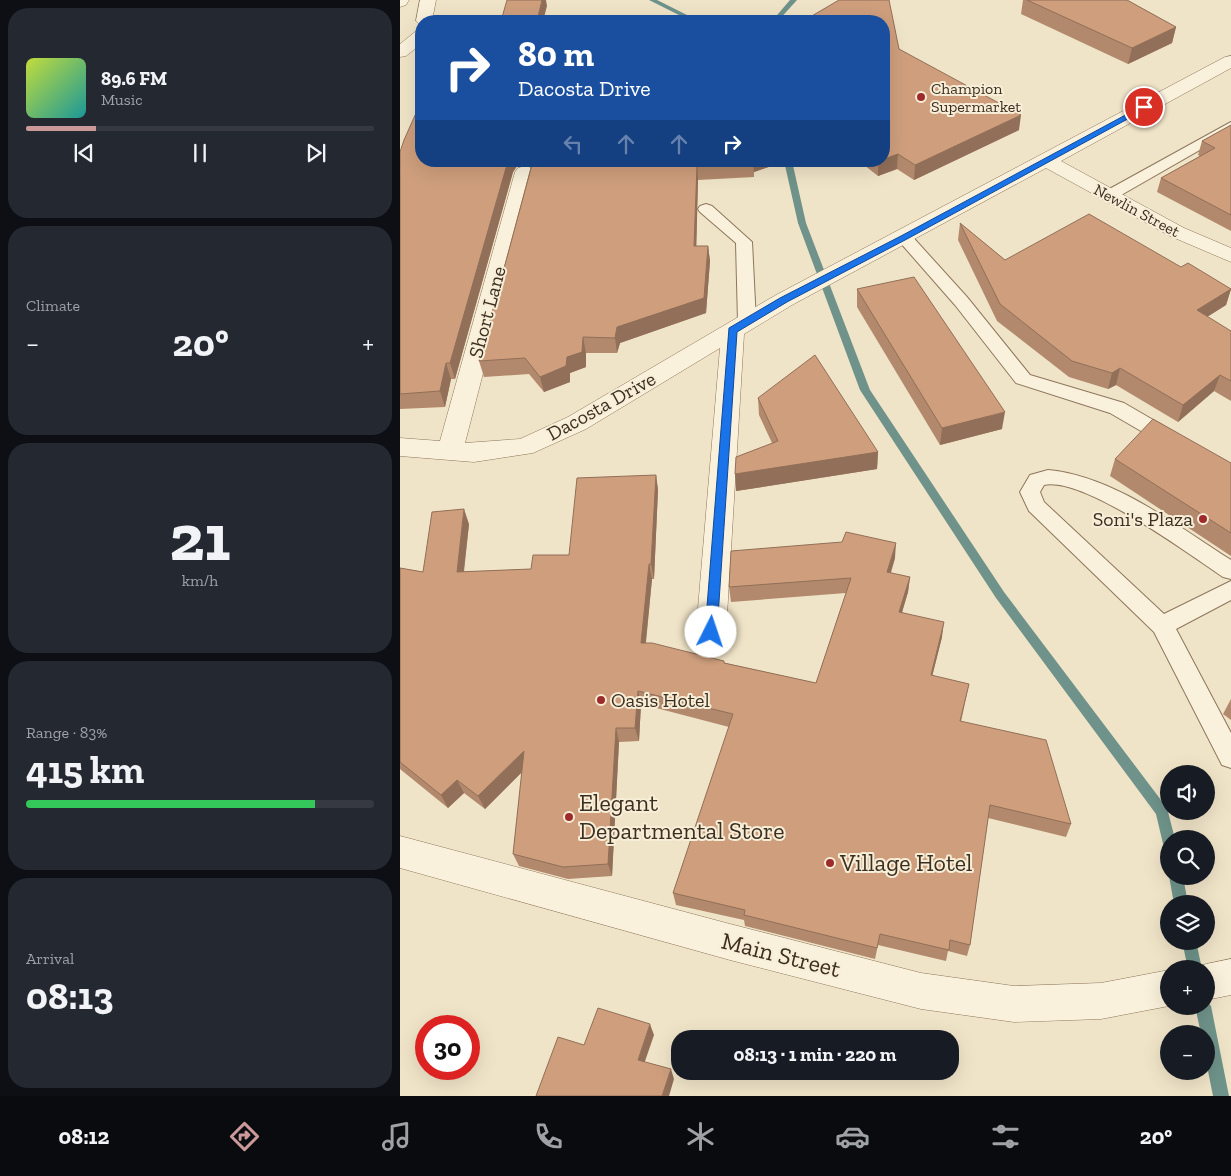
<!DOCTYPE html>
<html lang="en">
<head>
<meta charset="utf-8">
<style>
	body { margin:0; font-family:"Zilla Slab",serif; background:#242831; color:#f1f3f6; height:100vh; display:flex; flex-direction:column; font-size:19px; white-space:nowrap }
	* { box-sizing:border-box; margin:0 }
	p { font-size:16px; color:#9ea1a6 }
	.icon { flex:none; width:28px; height:28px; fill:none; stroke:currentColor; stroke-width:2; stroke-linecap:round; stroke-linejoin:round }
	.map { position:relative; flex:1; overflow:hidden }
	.drawer { display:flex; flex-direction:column; gap:8px; padding:8px; background:#0d0f14; width:400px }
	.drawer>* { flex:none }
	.hud { position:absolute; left:15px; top:15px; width:475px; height:152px; border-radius:20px; box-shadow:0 5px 20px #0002; background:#1a4fa0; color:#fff; overflow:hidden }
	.buttons { position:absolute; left:760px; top:765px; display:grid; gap:10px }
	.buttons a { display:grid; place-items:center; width:55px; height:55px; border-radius:50%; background:#171b24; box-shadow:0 5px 20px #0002; font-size:25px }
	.speed { position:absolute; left:15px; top:1015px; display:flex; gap:10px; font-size:25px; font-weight:700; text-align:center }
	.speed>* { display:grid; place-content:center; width:65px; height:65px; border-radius:50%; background:#171b24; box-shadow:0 5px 20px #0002; line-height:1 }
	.speed .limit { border:8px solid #d22; background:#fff; color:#111 }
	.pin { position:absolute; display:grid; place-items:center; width:42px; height:42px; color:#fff; margin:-21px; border:2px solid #fff; border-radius:50%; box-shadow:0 1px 5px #0007 }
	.me { position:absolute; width:55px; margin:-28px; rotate:4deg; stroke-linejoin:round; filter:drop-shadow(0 0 4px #0008) }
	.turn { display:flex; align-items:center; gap:18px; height:105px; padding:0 20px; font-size:22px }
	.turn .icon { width:65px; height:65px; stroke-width:2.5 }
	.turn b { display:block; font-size:35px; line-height:42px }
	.lanes { display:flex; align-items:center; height:48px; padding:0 20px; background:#0003; justify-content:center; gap:25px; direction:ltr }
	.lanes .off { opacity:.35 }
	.big { font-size:38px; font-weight:700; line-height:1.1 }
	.drawer .tile { flex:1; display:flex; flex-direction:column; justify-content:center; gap:8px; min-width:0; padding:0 18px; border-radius:20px; background:#242831 }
	.drawer .dial { align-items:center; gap:0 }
	.dial b { font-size:65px; line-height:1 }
	.song { display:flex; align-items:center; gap:15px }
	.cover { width:60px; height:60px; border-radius:8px; background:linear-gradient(135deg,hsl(70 70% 55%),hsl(180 70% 35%)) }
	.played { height:5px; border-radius:2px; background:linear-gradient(90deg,#cc999b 20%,#363941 20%) }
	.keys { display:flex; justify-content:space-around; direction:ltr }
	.heat { display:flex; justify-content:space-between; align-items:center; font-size:28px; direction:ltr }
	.charge { height:8px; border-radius:4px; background:linear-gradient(90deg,#34c759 83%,#363941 0) }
	.trip { position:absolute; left:271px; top:1030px; width:288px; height:50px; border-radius:20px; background:#171b24; box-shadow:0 5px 20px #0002; font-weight:700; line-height:50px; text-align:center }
	.tab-bar { display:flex; height:80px; justify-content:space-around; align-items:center; background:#090b0e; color:#9ea1a6 }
	.tab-bar .icon { width:35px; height:35px }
	.tab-bar .selected { color:#cc999b }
	.tab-bar b { font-size:22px; color:#f1f3f6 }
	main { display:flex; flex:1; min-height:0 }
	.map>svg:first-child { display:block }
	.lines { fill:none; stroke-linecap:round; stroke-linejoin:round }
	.stream { fill:#6f938a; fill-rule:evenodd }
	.service-casing { stroke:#8d765c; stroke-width:2 }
	.minor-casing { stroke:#8d765c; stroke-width:1 }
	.tertiary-casing { stroke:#8d765c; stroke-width:1 }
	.service { fill:#faf1dc; fill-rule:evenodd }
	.minor { fill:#faf1dc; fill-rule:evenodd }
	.tertiary { fill:#faf1dc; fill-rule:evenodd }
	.wall { fill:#b2896c }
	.shaded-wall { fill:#916f58 }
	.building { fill:#cf9f7d; stroke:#916f58 }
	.route { fill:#1a73e8; stroke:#114b97 }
	.poi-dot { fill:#9e2a2b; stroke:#f7eed8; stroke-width:2 }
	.labels { text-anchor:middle; stroke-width:4; stroke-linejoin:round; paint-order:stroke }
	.far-poi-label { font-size:16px; fill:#3d2e20; stroke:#f7eed8; text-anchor:start }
	.far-street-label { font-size:16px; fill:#3d2e20; stroke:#f7eed8 }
	.street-label { font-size:20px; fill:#3d2e20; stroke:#f7eed8 }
	.poi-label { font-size:20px; fill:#3d2e20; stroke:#f7eed8; text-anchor:end }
	.near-poi-label { font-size:24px; fill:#3d2e20; stroke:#f7eed8; text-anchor:start }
	.near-street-label { font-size:24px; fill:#3d2e20; stroke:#f7eed8 }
</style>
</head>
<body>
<main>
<section class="drawer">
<div class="tile">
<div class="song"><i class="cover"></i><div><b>89.6 FM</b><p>Music</p></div></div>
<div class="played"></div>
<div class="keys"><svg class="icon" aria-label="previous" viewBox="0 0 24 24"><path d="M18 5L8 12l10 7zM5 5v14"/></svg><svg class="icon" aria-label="pause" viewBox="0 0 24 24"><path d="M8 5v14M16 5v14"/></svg><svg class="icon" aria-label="next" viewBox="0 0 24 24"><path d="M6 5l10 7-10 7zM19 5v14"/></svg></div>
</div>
<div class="tile"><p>Climate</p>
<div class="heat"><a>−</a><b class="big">20°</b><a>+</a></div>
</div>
<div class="tile dial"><b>21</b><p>km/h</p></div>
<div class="tile"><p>Range · 83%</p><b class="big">415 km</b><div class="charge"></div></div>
<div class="tile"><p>Arrival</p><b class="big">08:13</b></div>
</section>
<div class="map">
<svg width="831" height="1096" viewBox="0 0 831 1096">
	<rect width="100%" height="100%" fill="#f0e4c8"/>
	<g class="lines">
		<!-- stream -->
		<g class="stream">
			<polygon points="249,0 257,0 299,21 291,21"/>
			<polygon points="390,0 397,0 378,21 372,21"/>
			<polygon points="384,161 392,161 406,223 470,390 604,592 767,808 775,839 769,839 769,849 764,848 756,814 596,598 460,390 398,223"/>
			<polygon points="769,876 783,876 788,904 774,904"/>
			<polygon points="782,941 796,941 802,969 788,969"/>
			<polygon points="806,1000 811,1006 829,1096 813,1096 806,1061 806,1034 801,1034 795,1006 806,1006"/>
		</g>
		<defs>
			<g id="service">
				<polygon points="831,122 831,132 716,198 704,198 702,195 704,192"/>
				<polygon points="306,204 312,206 352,242 356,322 353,326 347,328 341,326 338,322 336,243 300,212 298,209 300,206"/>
				<polygon points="504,232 510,234 567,297 630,375 724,403 779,435 782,440 779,445 772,447 765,445 710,413 616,383 555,305 498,240 496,237 498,234"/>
				<path d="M 648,470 C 714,476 777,526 831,560 L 831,579 L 823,577 C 789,554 683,476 644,485 L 640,492 L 644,502 L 764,614 L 831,581 L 831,600 L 776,629 L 831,733 L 831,768 L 822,765 L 754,632 L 629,511 L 620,492 L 630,475 Z"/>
			</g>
			<polygon id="minor" points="831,56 831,68 661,161 784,228 831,248 831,262 770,236 646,168 392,305 344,334 326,632 321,640 311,644 301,640 296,632 320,348 186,429 133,453 74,462 0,456 0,438 40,441 115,172 118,168 125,166 132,168 135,172 65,443 120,439 168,417 376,295 825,57"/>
			<g id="tertiary">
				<polygon points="0,0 9,0 6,5 0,7"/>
				<polygon points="20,0 36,0 32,21 21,21 21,25 16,21"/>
				<polygon points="21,31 21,44 6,56 0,57 0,44 15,32"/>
				<polygon points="0,836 330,924 521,973 614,986 701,983 769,970 769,1006 701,1019 614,1022 521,1009 330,960 0,868"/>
				<polygon points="831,959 831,995 806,1000 806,969 794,969 806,964"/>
			</g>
		</defs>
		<!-- service casing -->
		<use href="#service" class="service-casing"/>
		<!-- minor casing -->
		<use href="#minor" class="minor-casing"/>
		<!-- tertiary casing -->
		<use href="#tertiary" class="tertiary-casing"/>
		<!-- service -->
		<use href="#service" class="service"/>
		<!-- minor -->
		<use href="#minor" class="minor"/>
		<!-- tertiary -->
		<use href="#tertiary" class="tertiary"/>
	</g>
	<!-- wall -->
	<g class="wall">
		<polygon points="623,0 727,0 776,27 772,43 728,64 621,14"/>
		<polygon points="499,49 619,130 514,180 497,169 478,176 459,161 484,161"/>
		<polygon points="831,125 831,231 757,192 761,178 800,156 798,155 802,141"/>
		<polygon points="0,152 21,161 386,161 354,172 354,177 298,180 296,246 308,246 310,261 306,313 220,343 217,353 186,353 186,367 170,373 170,382 144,392 129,374 84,377 79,361 131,166 124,164 117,166 113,172 55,379 51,379 45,407 0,409"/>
		<polygon points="560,223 605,260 781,267 831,289 826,305 807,317 831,331 831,401 814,391 778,422 716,385 708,389 669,377 597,321 558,240"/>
		<polygon points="457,289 602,429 540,445 457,307"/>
		<polygon points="358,398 478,452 477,469 336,491 372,443 359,415"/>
		<polygon points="715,459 831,463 831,556 710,476"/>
		<polygon points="256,475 258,490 254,579 252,579 246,643 325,663 416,683 446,593 331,602 329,587 495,558 491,573 510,577 508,592 502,612 542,637 532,676 569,684 561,722 671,824 666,837 588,818 570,945 567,956 548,951 546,961 478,945 475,959 345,926 344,920 276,905 273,893 329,727 241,704 239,741 219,742 212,876 168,879 119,866 113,854 122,772 85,809 64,793 48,808 0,769 0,568 23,572 69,524 64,572 131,569 169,555"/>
		<polygon points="831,699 831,720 823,714"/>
	</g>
	<!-- shaded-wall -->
	<g class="shaded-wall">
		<polygon points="142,0 146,0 147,6 143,21 137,21"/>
		<polygon points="776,27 772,43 728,64 732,48"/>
		<polygon points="621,115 619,130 514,180 515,165"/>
		<polygon points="498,154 497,169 478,176 478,161 484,161 484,159"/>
		<polygon points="108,161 124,161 124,164 117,166 113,172 55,379 50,363"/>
		<polygon points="353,161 386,161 354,172"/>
		<polygon points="297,165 298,180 296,261 294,246"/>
		<polygon points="308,246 310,261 306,313 220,343 217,353 215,338 217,327"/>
		<polygon points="831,289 826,305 791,327 797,310"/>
		<polygon points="183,337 186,353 186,367 170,373 170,382 144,392 140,377 167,357"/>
		<polygon points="46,363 51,379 45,407 40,391"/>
		<polygon points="720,368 716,385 708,389 712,373"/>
		<polygon points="820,375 814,391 778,422 783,405"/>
		<polygon points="605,412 602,429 540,445 542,428"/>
		<polygon points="478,452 477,469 336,491 335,474"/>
		<polygon points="256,475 258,490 254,579 251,564"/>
		<polygon points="64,509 69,524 62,586 57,572"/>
		<polygon points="496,543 495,558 486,587 487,572"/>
		<polygon points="249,564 252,579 244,658 241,643"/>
		<polygon points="510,577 508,592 498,626 499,612"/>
		<polygon points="544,622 542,637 529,689 531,675"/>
		<polygon points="238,691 241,704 239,741 235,728"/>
		<polygon points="216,728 219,742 212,876 208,864"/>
		<polygon points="124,751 130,764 85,809 78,796"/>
		<polygon points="57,780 64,793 48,808 41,795"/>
		<polygon points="250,1024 254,1035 242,1070 238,1060"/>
		<polygon points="271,1069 274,1079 269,1096 262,1096"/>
	</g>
	<!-- building -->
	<g class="building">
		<polygon points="107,0 142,0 137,21 101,21"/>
		<polygon points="439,0 489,0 499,49 621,115 515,165 498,154 484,159 484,21 405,21 405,20"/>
		<polygon points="627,0 727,0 776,27 732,48"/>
		<polygon points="21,102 21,161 108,161 50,363 46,363 40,391 0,394 0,152 4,140"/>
		<polygon points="831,125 831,215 761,178 815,148 802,141"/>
		<polygon points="133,161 353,161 353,162 297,165 294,246 308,246 304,298 217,327 215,338 183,337 182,352 167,357 166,366 140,377 125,358 79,361"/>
		<polygon points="689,214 781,267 788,263 831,289 797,310 831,331 831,381 820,375 783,405 720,368 712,373 672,361 600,304 560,223 605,260"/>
		<polygon points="514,277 605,412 542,428 457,289"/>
		<polygon points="415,355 478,452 335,474 336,457 378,441 358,398"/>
		<polygon points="753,419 831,463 831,533 715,459"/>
		<polygon points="256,475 251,564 249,564 241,643 252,643 324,661 324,663 416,683 451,578 329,587 331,551 442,542 446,532 496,543 487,572 510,577 499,612 544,622 531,675 569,684 560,721 646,740 671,824 590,805 570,945 550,940 549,950 480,934 477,948 344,915 345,910 273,893 333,714 238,691 235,728 216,728 208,864 163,867 113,854 124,751 78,796 57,780 41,795 0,762 0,568 23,572 32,512 64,509 57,572 131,569 133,555 169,555 177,478"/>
		<polygon points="198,1008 250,1024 238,1060 271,1069 262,1096 136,1096 158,1037 184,1045"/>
	</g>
	<!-- route -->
	<polygon class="route" points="744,105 747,107 746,109 507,239 387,302 337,332 317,632 316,635 307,635 305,632 329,328 380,298 501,236"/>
	<!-- markers -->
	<g class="poi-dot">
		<circle cx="521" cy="97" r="5"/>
		<circle cx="803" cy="519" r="5"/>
		<circle cx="201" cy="700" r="5"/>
		<circle cx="169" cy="817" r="5"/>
		<circle cx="430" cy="863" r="5"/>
	</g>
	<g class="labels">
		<!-- far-poi labels -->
		<g class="far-poi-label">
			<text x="531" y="94">Champion<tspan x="531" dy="18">Supermarket</tspan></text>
		</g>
		<!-- far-street labels -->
		<g class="far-street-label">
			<text transform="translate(737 210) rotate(28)" y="6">Newlin Street</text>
		</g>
		<!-- street labels -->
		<g class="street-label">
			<text transform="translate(87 312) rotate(-75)" y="7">Short Lane</text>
			<text transform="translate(201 406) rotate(-29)" y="7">Dacosta Drive</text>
		</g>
		<!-- poi labels -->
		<g class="poi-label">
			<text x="793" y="526">Soni's Plaza</text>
			<text x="211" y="707" text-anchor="start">Oasis Hotel</text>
		</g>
		<!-- near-poi labels -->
		<g class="near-poi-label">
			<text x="179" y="811">Elegant<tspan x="179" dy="28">Departmental Store</tspan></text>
			<text x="440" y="871">Village Hotel</text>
		</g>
		<!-- near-street labels -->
		<g class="near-street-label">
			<text transform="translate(381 955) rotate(14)" y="8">Main Street</text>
		</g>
	</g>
</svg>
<div class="buttons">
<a><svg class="icon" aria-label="sound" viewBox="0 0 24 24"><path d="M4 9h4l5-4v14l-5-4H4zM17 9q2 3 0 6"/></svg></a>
<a><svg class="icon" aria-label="search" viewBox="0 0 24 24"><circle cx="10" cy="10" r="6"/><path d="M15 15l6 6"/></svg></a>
<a><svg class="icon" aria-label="layers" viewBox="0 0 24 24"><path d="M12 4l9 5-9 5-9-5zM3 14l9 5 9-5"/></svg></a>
<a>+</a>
<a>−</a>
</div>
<div class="speed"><div class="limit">30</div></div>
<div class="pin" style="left:744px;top:107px;background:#d93025"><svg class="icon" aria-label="arrive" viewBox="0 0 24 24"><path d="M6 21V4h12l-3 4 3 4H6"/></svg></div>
<svg class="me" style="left:311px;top:632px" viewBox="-20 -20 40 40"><circle r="19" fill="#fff"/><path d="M0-13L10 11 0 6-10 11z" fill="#1a73e8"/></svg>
<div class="trip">08:13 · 1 min · 220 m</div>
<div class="hud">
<div class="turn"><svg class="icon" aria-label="right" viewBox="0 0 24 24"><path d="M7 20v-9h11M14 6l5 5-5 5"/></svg><div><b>80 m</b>Dacosta Drive</div></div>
<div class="lanes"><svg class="icon off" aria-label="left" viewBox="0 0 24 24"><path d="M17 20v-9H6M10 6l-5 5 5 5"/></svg><svg class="icon off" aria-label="ahead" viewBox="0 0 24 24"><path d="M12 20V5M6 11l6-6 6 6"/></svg><svg class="icon off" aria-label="ahead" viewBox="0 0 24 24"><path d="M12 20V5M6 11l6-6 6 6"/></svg><svg class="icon" aria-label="right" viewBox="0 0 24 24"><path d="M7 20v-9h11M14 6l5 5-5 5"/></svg></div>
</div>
</div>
</main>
<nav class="tab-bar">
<b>08:12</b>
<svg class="icon selected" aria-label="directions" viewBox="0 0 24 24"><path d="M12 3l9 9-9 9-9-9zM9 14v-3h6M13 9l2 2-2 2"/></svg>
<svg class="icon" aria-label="music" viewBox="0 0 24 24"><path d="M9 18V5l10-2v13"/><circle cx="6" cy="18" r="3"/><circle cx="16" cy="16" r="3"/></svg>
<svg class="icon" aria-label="phone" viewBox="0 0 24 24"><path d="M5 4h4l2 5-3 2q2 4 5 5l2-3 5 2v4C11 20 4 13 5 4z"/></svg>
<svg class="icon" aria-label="climate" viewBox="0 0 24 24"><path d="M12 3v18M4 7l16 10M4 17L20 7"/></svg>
<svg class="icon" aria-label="car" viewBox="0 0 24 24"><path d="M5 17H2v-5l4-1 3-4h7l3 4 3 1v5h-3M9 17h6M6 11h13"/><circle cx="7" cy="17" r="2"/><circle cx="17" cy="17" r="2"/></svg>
<svg class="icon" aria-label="filters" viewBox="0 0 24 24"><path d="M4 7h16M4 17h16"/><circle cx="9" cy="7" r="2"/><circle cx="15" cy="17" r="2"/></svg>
<b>20°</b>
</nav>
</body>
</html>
